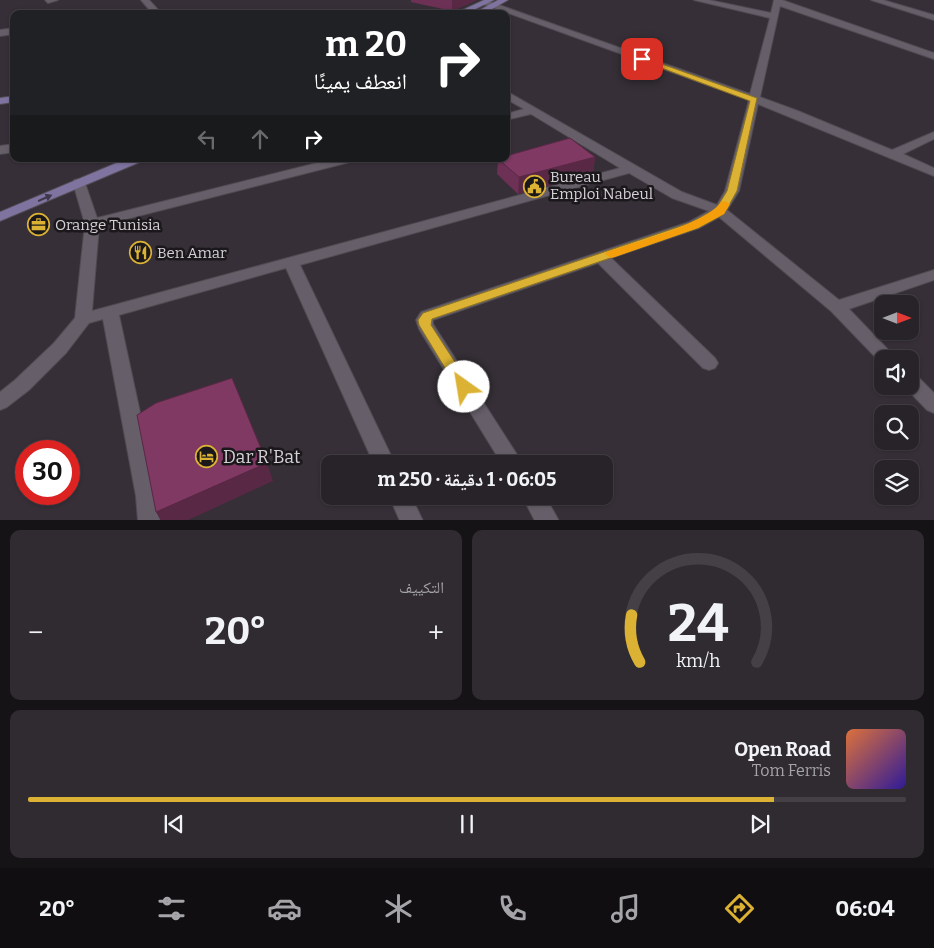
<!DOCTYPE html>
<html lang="ar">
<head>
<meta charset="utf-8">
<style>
	body { margin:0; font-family:Bitter,"Noto Naskh Arabic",serif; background:#302b31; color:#f1f3f6; direction:rtl; height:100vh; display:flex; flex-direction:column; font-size:19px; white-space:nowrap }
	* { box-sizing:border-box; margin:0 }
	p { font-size:16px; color:#a5a4a8 }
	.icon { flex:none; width:28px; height:28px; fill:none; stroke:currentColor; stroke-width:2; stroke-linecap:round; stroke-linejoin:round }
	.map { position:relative; height:520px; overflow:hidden; direction:ltr }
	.drawer { display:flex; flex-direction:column; gap:10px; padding:10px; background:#161317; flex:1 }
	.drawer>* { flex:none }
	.top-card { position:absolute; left:10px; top:10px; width:500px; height:152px; border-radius:10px; box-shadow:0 1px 4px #0004,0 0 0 1px #444046; direction:rtl; background:#202124; color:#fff; overflow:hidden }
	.needle { width:32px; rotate:90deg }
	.tools { position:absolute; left:874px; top:295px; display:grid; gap:10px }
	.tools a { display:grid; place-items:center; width:45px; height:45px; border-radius:10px; background:#282329; box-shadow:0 1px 4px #0004,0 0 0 1px #444046; font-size:25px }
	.speed { position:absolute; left:15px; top:440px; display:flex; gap:10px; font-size:25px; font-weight:700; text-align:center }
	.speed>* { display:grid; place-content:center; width:65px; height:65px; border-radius:50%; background:#282329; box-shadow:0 1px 4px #0004,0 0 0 1px #444046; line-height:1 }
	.speed .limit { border:8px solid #d22; background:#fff; color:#111 }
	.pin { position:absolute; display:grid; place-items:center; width:42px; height:42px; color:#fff; margin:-21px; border-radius:10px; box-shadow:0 2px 8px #0006 }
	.me { position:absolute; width:55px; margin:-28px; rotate:328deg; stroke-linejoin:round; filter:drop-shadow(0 0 4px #0008) }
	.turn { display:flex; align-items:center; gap:18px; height:105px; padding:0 20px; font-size:22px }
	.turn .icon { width:65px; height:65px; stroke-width:2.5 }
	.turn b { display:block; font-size:35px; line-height:42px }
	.lanes { display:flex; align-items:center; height:48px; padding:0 20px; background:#0003; justify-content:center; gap:25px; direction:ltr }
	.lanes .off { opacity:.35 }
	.big { font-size:38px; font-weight:700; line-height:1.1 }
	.drawer .tile { flex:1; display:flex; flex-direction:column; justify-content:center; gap:8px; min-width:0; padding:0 18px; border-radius:10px; background:#302b31 }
	.drawer .dial { align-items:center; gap:0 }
	.dial svg { height:130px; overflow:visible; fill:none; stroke:#444046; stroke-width:7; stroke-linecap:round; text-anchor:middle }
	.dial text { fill:#f1f3f6; stroke:none }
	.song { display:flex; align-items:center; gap:15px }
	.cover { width:60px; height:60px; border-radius:8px; background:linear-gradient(135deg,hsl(20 70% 55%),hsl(250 70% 35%)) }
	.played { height:5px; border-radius:2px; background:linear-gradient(90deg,#dbb233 85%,#444046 85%) }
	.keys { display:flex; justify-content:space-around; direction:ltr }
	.heat { display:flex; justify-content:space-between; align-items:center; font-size:28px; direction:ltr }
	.drawer .tiles { flex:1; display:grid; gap:10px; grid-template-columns:1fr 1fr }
	.tile:last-child { grid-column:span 2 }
	.trip { position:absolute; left:321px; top:455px; width:292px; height:50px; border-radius:10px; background:#282329; box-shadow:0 1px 4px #0004,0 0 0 1px #444046; font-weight:700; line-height:50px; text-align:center; direction:rtl }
	.menu { display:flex; height:80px; justify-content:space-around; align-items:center; background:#100e10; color:#a5a4a8 }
	.menu .icon { width:35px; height:35px }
	.menu .active { color:#dbb233 }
	.menu b { font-size:22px; color:#f1f3f6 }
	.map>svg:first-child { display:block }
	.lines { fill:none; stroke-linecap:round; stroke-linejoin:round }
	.minor-casing { stroke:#504b52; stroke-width:2 }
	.major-casing { stroke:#504b52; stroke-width:2 }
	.minor { fill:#665f69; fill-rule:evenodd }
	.major { fill:#7f73a0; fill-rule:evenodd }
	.wall { fill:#6d3155 }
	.shaded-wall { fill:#592845 }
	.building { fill:#7f3963; stroke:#592845 }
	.oneway { fill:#3e384a }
	.route { fill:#dbb233; stroke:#8e7421 }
	.slow { fill:#f59e0b }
	.labels { text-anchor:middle; stroke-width:5; stroke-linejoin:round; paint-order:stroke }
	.poi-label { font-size:15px; fill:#d4d0d5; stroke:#1b181c; text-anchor:start }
	.near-poi-label { font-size:18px; fill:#d4d0d5; stroke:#1b181c; text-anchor:start }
</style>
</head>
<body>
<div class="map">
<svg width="934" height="521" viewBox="0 0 934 521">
	<rect width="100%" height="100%" fill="#362f37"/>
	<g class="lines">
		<defs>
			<g id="minor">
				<polygon points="45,0 58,0 48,3"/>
				<polygon points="141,0 149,0 162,14 153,14"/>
				<polygon points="485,0 750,94 770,18 694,0 709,0 771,13 774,0 782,0 934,53 934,59 780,6 760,97 798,111 892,150 934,132 934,139 903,154 934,168 934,176 758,104 739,191 727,210 839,300 934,270 934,280 849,309 897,359 882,359 882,364 831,311 719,217 699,228 611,258 715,358 718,363 715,368 709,370 703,368 598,263 433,320 433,324 523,464 502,464 419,329 416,320 421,312 689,222 709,211 672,198 629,173 300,265 395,464 374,464 286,268 119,315 158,496 160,521 138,521 136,496 103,319 89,323 66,353 29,390 7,407 0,410 0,392 15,380 54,343 75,318 85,224 73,183 74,180 79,179 85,183 97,218 333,159 352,159 350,162 99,226 92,311 620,168 531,114 506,120 506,114 524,109 506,99 506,91 682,192 717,205 725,191 749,100 483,4 482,2"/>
				<polygon points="871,0 883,0 934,15 934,20"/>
				<polygon points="14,28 14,34 0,36 0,30"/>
				<polygon points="14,144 14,152 0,154 0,146"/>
				<polygon points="910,374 917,376 934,393 934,413 927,410 904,386 910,386"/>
				<polygon points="389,496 411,496 423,521 400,521"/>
				<polygon points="522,496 545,496 559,521 535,521"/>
			</g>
			<g id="major">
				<polygon points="484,0 494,0 465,14 454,14"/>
				<polygon points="498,0 508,0 485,13 478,11"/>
				<polygon points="14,96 14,102 0,104 0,98"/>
				<polygon points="126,159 142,159 140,162 0,221 0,212"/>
			</g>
		</defs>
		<!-- minor casing -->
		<use href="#minor" class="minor-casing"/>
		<!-- major casing -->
		<use href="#major" class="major-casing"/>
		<!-- minor -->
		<use href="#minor" class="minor"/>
		<!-- major -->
		<use href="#major" class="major"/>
	</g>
	<!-- wall -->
	<g class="wall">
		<polygon points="411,0 477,0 452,11 411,2"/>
		<polygon points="595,157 593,173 518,194 497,174 498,159"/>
	</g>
	<!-- shaded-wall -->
	<g class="shaded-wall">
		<polygon points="452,0 477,0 452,11"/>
		<polygon points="595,157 593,173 518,194 519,177"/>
		<polygon points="267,463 273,481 186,521 161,521 156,512"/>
	</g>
	<!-- building -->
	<g class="building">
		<polygon points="570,138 595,157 519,177 498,159 506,159 506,156"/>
		<polygon points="232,378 267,463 156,512 137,415 156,403"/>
	</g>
	<!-- one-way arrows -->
	<defs><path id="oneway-solid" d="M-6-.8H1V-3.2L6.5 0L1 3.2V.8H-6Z" transform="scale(1.25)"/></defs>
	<use class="oneway" href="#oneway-solid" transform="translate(45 198) rotate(-24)"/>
	<!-- route -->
	<polygon class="route" points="640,58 645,58 757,98 737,191 724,214 698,228 432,319 431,325 471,387 469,391 464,392 459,391 419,325 418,320 423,313 690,223 716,209 727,191 750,101 640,60"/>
	<!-- slow -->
	<path class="slow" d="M 725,201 L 730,204 L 724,214 L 698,228 L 615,257 L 611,258 L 605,254 L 607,252 C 634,242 706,224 721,202 Z"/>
	<!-- icons -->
	<defs>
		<symbol id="civic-ring" viewBox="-11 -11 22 22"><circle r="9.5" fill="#1b181c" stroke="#dbb233" stroke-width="1.5"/><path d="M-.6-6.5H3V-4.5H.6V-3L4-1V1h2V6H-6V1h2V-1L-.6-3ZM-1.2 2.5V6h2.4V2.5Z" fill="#dbb233"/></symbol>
		<symbol id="office-ring" viewBox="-11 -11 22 22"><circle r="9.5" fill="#1b181c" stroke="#dbb233" stroke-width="1.5"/><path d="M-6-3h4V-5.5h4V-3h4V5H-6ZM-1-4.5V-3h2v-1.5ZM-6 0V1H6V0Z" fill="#dbb233"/></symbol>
		<symbol id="restaurant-ring" viewBox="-11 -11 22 22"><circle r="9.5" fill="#1b181c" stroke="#dbb233" stroke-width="1.5"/><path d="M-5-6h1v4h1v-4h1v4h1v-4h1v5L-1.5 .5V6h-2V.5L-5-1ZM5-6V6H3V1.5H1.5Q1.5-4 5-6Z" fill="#dbb233"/></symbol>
		<symbol id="hotel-ring" viewBox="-11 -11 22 22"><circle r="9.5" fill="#1b181c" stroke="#dbb233" stroke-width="1.5"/><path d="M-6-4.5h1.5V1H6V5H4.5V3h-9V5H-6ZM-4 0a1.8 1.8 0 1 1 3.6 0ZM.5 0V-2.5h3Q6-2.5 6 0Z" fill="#dbb233"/></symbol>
	</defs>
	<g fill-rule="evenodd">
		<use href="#civic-ring" x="522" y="174" width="25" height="25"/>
		<use href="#office-ring" x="26" y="212" width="25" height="25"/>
		<use href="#restaurant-ring" x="128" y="240" width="25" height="25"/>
		<use href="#hotel-ring" x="194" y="444" width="25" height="25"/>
	</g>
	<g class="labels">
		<!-- poi labels -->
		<g class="poi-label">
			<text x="550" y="182">Bureau<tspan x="550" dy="17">Emploi Nabeul</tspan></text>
			<text x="55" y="230">Orange Tunisia</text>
			<text x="157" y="258">Ben Amar</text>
		</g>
		<!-- near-poi labels -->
		<g class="near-poi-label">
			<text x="223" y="463">Dar R'Bat</text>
		</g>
	</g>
</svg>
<div class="tools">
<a><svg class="needle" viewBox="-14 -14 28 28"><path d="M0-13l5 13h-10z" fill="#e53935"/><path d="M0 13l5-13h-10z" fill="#a5a4a8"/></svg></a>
<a><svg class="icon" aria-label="sound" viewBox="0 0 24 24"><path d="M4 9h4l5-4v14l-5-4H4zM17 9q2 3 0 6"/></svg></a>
<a><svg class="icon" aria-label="search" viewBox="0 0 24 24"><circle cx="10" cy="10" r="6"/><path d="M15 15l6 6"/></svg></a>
<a><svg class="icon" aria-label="layers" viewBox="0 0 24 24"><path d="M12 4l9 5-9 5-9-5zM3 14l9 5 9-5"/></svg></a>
</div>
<div class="speed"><div class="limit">30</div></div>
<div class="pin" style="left:642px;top:59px;background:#d93025"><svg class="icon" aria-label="arrive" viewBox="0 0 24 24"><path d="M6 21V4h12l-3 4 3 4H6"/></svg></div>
<svg class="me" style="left:464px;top:387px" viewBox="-20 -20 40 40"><circle r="19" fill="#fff"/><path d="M0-13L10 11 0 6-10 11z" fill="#dbb233"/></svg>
<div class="trip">06:05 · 1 دقيقة · 250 m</div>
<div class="top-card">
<div class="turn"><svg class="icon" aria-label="right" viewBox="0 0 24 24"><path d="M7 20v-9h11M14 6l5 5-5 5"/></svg><div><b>20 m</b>انعطف يمينًا</div></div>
<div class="lanes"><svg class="icon off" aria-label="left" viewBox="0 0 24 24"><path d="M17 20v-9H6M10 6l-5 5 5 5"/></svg><svg class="icon off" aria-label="ahead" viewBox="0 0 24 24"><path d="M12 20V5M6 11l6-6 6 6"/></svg><svg class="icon" aria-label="right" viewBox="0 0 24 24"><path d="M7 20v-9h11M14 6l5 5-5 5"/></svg></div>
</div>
</div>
<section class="drawer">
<div class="tiles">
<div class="tile dial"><svg viewBox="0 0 100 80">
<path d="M14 69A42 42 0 1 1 86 69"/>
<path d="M14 69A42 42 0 0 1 9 40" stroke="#dbb233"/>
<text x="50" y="56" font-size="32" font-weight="700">24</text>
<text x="50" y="72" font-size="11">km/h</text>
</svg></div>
<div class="tile"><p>التكييف</p>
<div class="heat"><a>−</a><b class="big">20°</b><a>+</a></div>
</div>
<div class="tile">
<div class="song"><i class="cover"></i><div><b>Open Road</b><p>Tom Ferris</p></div></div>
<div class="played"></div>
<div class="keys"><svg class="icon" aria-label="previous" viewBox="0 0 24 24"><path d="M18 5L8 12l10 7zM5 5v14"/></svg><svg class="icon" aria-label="pause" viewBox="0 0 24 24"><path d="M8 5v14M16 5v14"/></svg><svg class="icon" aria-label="next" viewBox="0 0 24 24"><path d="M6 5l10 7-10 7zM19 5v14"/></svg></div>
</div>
</div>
</section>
<nav class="menu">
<b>06:04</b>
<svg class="icon active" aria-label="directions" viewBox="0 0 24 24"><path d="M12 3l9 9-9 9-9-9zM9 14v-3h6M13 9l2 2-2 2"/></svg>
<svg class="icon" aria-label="music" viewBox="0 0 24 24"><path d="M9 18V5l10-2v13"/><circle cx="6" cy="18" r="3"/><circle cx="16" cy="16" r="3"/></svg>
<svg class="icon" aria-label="phone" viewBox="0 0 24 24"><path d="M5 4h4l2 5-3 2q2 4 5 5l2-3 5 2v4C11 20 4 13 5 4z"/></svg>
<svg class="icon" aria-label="climate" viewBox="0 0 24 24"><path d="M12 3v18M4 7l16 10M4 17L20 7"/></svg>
<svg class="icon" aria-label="car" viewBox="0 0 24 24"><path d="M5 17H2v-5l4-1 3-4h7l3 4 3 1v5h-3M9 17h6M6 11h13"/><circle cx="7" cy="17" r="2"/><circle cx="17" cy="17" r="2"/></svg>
<svg class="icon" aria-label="filters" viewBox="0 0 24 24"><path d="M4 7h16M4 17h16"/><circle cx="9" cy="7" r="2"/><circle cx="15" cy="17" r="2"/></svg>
<b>20°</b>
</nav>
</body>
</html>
